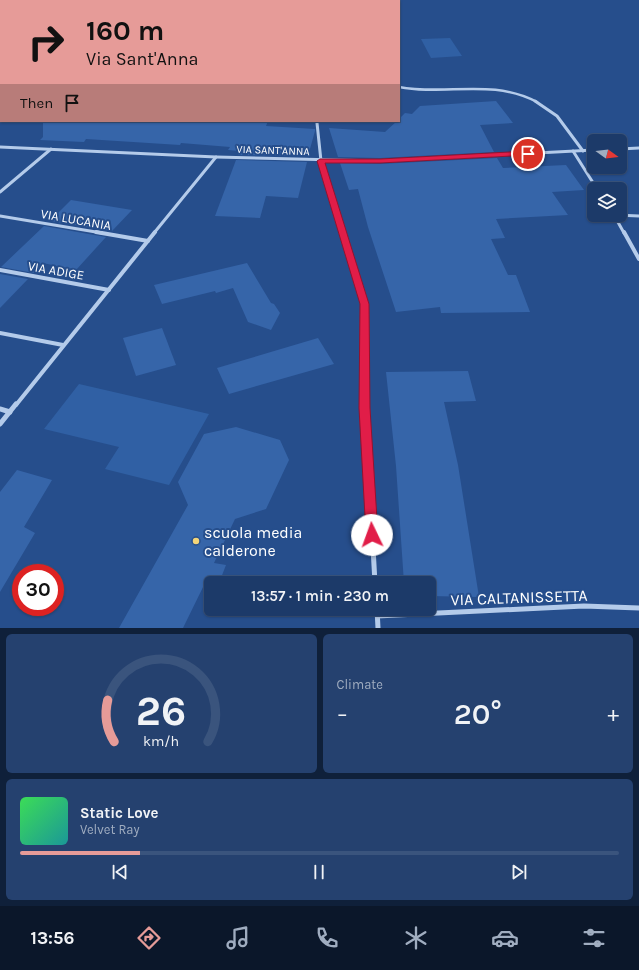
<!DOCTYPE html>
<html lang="en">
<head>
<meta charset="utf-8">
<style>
	body { margin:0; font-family:Karla,sans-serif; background:#25416f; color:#f1f3f6; height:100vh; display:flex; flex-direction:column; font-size:15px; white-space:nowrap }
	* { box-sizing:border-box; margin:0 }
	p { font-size:13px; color:#a0adc0 }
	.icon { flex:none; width:22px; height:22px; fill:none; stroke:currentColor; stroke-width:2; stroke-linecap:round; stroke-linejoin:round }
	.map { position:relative; height:628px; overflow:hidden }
	.side { display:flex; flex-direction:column; gap:6px; padding:6px; background:#0f203a; flex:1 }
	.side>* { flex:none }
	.guide { position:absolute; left:0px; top:0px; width:400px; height:122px; box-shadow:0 1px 3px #0004,0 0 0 1px #3a547d; background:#e69b98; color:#111; overflow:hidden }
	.needle { width:26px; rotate:105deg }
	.controls { position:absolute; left:587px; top:134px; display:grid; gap:8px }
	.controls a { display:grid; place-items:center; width:40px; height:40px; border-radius:6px; background:#1c3a69; box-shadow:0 1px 3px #0004,0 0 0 1px #3a547d; font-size:20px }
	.speed { position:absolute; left:12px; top:564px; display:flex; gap:8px; font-size:20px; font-weight:700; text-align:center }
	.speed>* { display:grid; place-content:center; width:52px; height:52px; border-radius:50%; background:#1c3a69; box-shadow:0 1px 3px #0004,0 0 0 1px #3a547d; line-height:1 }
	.speed .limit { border:6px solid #d22; background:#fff; color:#111 }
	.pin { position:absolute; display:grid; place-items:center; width:34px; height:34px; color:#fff; margin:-17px; border:2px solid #fff; border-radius:50%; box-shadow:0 1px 4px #0007 }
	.me { position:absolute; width:44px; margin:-22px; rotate:357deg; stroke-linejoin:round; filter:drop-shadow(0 0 3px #0008) }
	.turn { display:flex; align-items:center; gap:14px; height:84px; padding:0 20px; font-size:18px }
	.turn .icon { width:52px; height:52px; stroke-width:2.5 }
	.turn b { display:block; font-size:28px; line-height:34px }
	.then { display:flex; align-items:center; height:38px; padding:0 20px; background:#0003; gap:8px; font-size:15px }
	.big { font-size:30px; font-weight:600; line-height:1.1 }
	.side .widget { flex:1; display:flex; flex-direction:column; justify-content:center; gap:6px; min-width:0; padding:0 14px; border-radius:6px; background:#25416f }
	.side .dial { align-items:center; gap:0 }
	.dial svg { height:104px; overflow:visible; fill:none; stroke:#3a547d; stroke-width:7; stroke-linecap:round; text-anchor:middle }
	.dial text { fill:#f1f3f6; stroke:none }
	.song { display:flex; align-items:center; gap:12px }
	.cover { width:48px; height:48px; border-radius:6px; background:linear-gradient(135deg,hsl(130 70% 55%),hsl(180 70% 35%)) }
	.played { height:4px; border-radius:2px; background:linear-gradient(90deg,#e69b98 20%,#3a547d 20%) }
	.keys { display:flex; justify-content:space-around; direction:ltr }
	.heat { display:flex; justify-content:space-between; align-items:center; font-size:22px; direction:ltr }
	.side .tiles { flex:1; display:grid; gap:6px; grid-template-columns:1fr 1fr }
	.widget:last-child { grid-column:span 2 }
	.trip { position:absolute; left:204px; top:576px; width:232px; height:40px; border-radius:6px; background:#1c3a69; box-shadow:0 1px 3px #0004,0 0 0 1px #3a547d; font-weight:600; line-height:40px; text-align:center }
	.dock { display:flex; height:64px; justify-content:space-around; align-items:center; background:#0b172a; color:#a0adc0 }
	.dock .icon { width:28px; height:28px }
	.dock .selected { color:#e69b98 }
	.dock b { font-size:18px; color:#f1f3f6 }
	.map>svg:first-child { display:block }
	.green { fill:#3060a4 }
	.building { fill:#3665a9 }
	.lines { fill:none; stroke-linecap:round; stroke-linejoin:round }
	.street-far3 { stroke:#b4cbea; stroke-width:2.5 }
	.street-far2 { stroke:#b4cbea; stroke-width:3 }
	.street-far1 { stroke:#b4cbea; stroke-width:4 }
	.street { stroke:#b4cbea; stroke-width:5 }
	.route { fill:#e11d48; stroke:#92132f }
	.poi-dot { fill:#f4d579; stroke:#264e8c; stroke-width:1.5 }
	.labels { text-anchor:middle; stroke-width:4; stroke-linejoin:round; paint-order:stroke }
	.far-street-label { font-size:11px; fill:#fff; stroke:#264e8c }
	.street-label { font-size:13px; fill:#fff; stroke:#264e8c }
	.near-poi-label { font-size:16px; fill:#fff; stroke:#264e8c; text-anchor:start }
	.near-street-label { font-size:16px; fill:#fff; stroke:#264e8c }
</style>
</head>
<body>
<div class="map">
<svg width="639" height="628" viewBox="0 0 639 628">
	<rect width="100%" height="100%" fill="#264e8c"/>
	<!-- green -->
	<g class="green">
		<polygon points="450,38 462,56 431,58 421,39"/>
		<polygon points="79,384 209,414 169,485 105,469 119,447 44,429"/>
	</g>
	<!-- building -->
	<g class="building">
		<polygon points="496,101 513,123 480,125 494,152 380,158 338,157 329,128 385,132 397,121 399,121 399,119 405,113 412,114 420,106"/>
		<polygon points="43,121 268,121 266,126 315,129 315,131 308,156 238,155 239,151 228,150 230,147 181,143 180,145 86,139 84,142 40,140 43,137"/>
		<polygon points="497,158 503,168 566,165 584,190 552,192 568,215 496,219 505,238 491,239 508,275 516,275 530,312 441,313 440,307 396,312 368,227 358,189 349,190 340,163 380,164"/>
		<polygon points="236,160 307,162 298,198 266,196 260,218 215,216"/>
		<polygon points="71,200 132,210 112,231 50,221"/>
		<polygon points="44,226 94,235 106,237 76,270 43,263 34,273 1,267"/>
		<polygon points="247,263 271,303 274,304 280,313 271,330 248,322 233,288 216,293 215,291 162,304 154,285"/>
		<polygon points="0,274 28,279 0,308"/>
		<polygon points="162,328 176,365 136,376 123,338"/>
		<polygon points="318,338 334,364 229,394 217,368"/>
		<polygon points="468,371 476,401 444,402 458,465 479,597 429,596 429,583 404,583 396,466 386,372"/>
		<polygon points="236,427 280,440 289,460 266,509 235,519 214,563 226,565 219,583 205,583 183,628 119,628 188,505 178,482 204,434"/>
		<polygon points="17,470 52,480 24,527 35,533 0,592 0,492"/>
	</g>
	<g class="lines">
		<!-- street-far3 -->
		<g class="street-far3">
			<polyline points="62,0 66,1"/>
			<path d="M 399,87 C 445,96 492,78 537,102"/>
		</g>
		<!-- street-far2 -->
		<g class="street-far2">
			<polyline points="535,101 557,116 583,151"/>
			<polyline points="317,123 321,161 343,233"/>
			<polyline points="0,147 216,157 380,161 594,150"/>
			<polyline points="620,149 639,148"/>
			<polyline points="573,151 597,189"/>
			<polyline points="0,192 51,149"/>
			<polyline points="614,215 624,233"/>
			<polyline points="616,215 639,216"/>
			<polyline points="0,216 102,233"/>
			<polyline points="154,233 216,157"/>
		</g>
		<!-- street-far1 -->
		<g class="street-far1">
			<polyline points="96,232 148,241"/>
			<polyline points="343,232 365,304 365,405"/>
			<polyline points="624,232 639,259"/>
			<polyline points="0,270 109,290"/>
			<polyline points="0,333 63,345"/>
			<polyline points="16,405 155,232"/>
		</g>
		<!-- street -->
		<g class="street">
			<polyline points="365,404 375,583"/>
			<polyline points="0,409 10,412"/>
			<polyline points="0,424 16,404"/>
			<polyline points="377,609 378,628"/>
			<polyline points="377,616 584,606 639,608"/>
		</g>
	</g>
	<!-- route -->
	<polygon class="route" points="528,151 532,154 531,155 380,163 325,163 369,304 370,408 378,535 377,539 372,540 368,539 366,535 359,408 360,304 317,161 320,159 380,159"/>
	<!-- markers -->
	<circle class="poi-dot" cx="196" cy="541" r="4"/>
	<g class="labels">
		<!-- far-street labels -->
		<g class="far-street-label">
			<text transform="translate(273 150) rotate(2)" y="4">VIA SANT'ANNA</text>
		</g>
		<!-- street labels -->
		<g class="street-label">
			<text transform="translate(76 219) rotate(10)" y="5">VIA LUCANIA</text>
			<text transform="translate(56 270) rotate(10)" y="5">VIA ADIGE</text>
		</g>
		<!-- near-poi labels -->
		<g class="near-poi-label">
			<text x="204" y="538">scuola media<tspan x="204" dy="18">calderone</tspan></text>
		</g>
		<!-- near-street labels -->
		<g class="near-street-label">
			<text transform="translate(519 597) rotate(-2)" y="6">VIA CALTANISSETTA</text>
		</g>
	</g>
</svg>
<div class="controls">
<a><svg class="needle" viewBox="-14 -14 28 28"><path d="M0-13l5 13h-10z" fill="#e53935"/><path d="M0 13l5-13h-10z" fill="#a0adc0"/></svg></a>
<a><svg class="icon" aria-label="layers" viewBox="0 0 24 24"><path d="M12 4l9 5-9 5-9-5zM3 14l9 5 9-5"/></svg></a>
</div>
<div class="speed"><div class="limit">30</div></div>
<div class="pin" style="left:528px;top:154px;background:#d93025"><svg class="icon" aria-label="arrive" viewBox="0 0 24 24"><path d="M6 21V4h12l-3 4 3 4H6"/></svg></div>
<svg class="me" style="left:372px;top:535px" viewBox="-20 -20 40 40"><circle r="19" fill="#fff"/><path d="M0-13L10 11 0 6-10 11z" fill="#e11d48"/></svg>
<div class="trip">13:57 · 1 min · 230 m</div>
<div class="guide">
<div class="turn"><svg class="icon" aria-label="right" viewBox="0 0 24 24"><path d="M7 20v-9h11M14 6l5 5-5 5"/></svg><div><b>160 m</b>Via Sant'Anna</div></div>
<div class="then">Then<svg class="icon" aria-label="arrive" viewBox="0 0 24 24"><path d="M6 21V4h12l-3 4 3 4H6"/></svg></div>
</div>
</div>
<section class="side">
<div class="tiles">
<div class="widget dial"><svg viewBox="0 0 100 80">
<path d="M14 69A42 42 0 1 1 86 69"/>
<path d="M14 69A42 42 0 0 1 9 37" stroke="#e69b98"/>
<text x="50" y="56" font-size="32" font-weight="700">26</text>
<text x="50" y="72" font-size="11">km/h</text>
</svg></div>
<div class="widget"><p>Climate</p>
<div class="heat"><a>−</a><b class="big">20°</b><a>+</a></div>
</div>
<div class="widget">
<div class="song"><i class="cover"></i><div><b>Static Love</b><p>Velvet Ray</p></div></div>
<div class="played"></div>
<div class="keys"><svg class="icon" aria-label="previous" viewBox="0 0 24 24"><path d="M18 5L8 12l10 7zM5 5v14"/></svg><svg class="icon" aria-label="pause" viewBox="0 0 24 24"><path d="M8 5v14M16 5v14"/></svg><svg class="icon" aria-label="next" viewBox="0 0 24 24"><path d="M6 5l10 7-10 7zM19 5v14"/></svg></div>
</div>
</div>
</section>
<nav class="dock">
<b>13:56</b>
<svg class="icon selected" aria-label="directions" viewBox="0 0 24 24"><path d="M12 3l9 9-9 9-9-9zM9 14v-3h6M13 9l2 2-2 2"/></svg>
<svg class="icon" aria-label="music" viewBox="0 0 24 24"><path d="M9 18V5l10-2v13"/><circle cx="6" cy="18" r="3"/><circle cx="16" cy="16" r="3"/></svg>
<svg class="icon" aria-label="phone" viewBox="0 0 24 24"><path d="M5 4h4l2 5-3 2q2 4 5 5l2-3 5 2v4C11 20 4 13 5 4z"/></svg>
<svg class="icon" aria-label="climate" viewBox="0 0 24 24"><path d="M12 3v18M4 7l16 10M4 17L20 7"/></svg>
<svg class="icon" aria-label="car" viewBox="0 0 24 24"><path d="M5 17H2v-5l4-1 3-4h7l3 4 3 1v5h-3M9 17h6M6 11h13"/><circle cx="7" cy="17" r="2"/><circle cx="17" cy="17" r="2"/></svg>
<svg class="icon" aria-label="filters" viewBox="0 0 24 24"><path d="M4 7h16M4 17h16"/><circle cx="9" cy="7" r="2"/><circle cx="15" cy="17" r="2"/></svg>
</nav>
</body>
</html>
